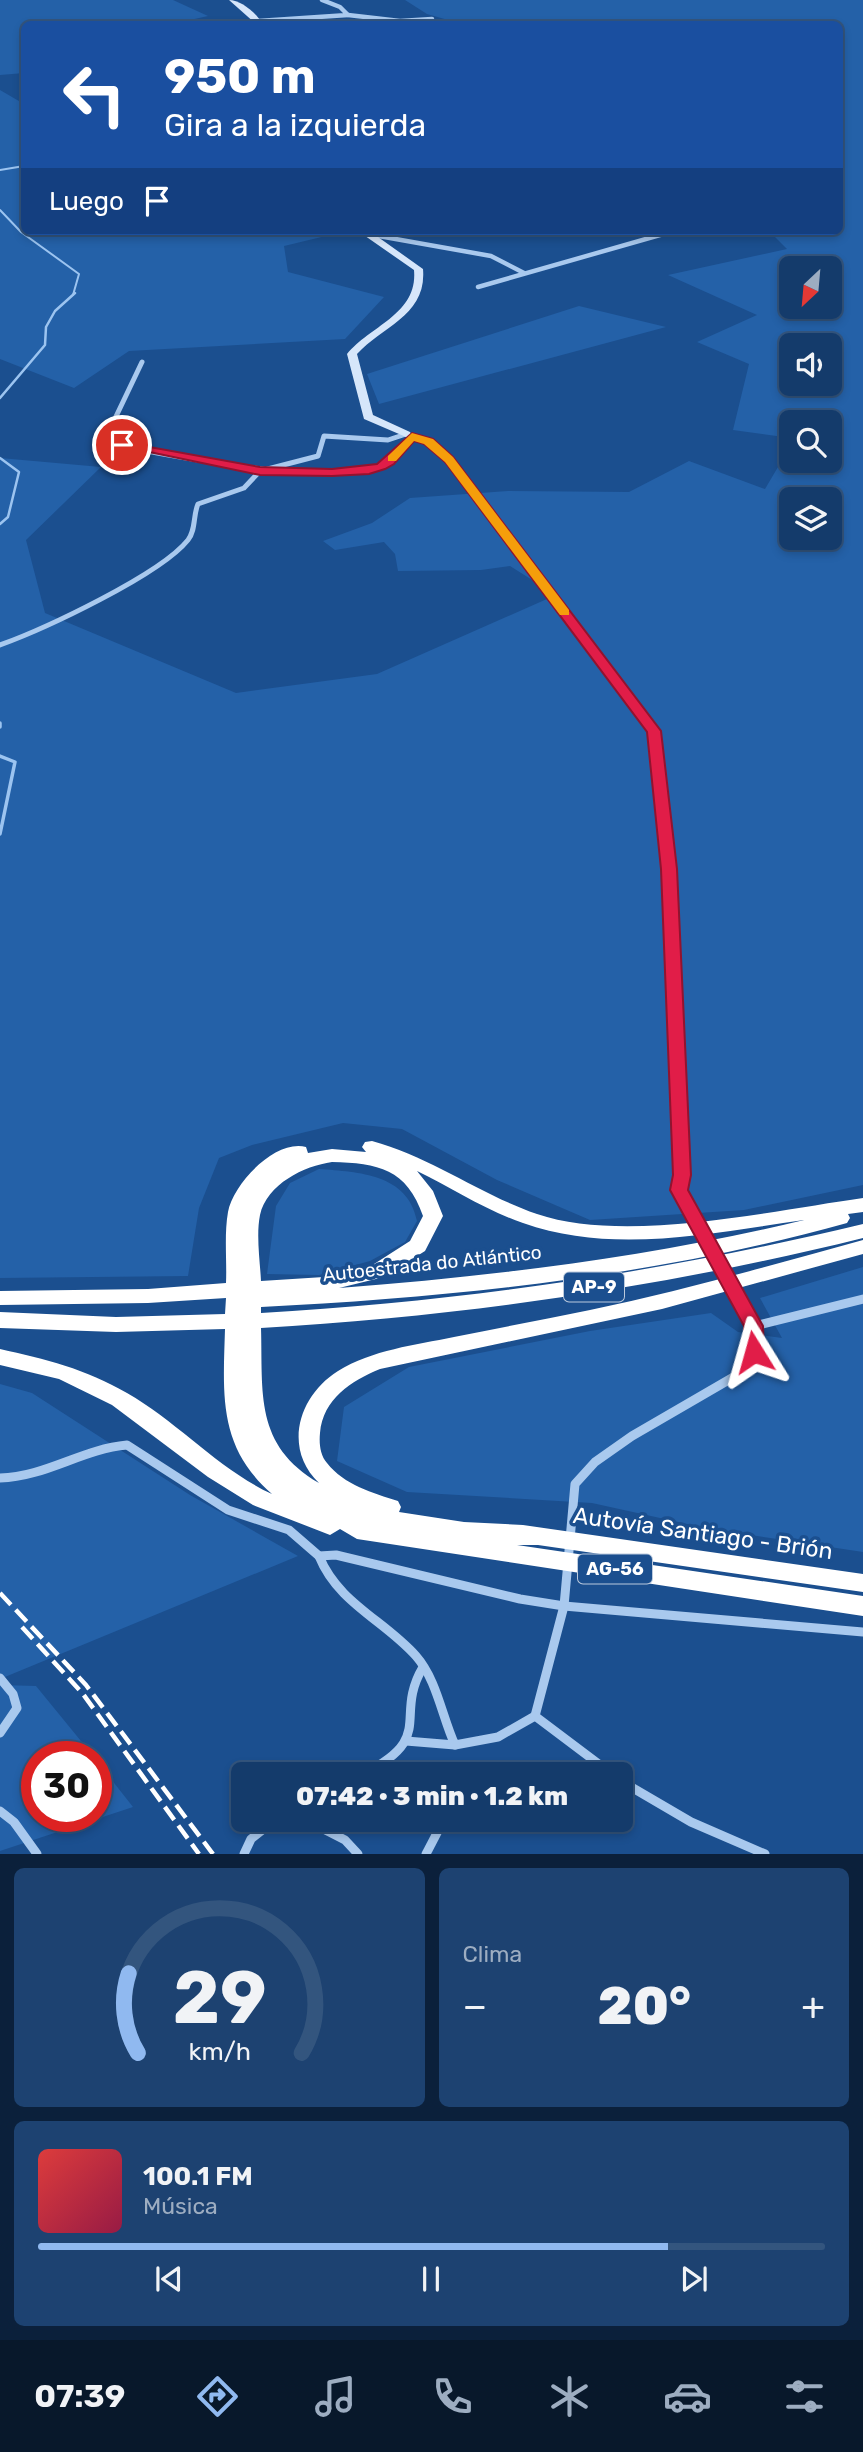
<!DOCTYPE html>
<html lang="es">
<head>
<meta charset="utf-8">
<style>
	body { margin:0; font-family:Rubik,sans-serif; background:#1d4271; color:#f1f3f6; height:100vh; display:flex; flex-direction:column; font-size:26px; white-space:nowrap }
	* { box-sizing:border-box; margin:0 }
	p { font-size:23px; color:#9dadc1 }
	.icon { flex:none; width:38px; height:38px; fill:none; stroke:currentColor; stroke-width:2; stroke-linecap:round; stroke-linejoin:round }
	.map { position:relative; height:1854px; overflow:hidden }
	.drawer { display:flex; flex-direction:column; gap:14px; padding:14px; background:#0b203b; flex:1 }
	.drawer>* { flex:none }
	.banner { position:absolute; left:21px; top:21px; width:822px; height:214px; border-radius:10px; box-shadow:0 4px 10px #0003,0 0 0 2px #33557e; background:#1a4fa0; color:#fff; overflow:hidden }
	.needle { width:46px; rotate:206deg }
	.fabs { position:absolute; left:779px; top:256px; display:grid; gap:14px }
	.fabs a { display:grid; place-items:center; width:63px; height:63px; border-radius:10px; background:#143b6b; box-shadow:0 4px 10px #0003,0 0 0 2px #33557e; font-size:35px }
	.speed { position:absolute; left:21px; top:1741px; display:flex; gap:14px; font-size:35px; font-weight:700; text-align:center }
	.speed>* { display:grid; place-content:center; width:91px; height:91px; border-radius:50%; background:#143b6b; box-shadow:0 4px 10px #0003,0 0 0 2px #33557e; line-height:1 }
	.speed .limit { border:10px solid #d22; background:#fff; color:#111 }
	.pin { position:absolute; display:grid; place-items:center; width:60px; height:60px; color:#fff; margin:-30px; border:4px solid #fff; border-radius:50%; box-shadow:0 2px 7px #0007 }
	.me { position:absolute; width:77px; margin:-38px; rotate:352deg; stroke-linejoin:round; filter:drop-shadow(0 0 5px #0008) }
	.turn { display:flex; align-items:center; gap:24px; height:147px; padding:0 28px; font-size:32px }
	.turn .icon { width:91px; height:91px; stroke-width:2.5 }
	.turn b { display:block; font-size:49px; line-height:60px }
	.then { display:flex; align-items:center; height:66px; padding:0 28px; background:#0003; gap:14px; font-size:26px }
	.big { font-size:52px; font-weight:800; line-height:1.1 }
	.drawer .widget { flex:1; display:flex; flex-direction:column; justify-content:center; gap:10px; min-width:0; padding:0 24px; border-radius:10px; background:#1d4271 }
	.drawer .dial { align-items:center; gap:0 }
	.dial svg { height:182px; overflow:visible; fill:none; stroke:#33557e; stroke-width:7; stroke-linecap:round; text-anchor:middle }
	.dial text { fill:#f1f3f6; stroke:none }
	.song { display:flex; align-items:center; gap:21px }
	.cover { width:84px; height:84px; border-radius:10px; background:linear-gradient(135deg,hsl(0 70% 55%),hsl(340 70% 35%)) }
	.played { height:7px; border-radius:4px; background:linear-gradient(90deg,#90b9f0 80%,#33557e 80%) }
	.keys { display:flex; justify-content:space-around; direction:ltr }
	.heat { display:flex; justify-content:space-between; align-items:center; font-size:38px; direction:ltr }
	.drawer .tiles { flex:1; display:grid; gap:14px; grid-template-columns:1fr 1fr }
	.widget:last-child { grid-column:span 2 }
	.trip { position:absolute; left:231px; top:1762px; width:402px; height:70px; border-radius:10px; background:#143b6b; box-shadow:0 4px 10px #0003,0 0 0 2px #33557e; font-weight:800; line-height:70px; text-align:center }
	.menu { display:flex; height:112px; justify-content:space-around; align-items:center; background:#08182b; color:#9dadc1 }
	.menu .icon { width:49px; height:49px }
	.menu .active { color:#90b9f0 }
	.menu b { font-size:32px; color:#f1f3f6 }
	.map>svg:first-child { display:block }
	.green { fill:#2461a8; fill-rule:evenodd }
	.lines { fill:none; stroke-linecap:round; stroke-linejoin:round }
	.stream-far2 { stroke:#9cc4f0; stroke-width:2 }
	.stream-far1 { stroke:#9cc4f0; stroke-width:2.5 }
	.stream { stroke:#9cc4f0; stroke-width:3.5 }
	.street-far3 { stroke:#a9c9ee; stroke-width:4.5 }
	.street-far2 { stroke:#a9c9ee; stroke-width:5 }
	.street-far1 { stroke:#a9c9ee; stroke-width:7 }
	.street { stroke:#a9c9ee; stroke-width:9 }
	.secondary { fill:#d6e6fa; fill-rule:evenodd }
	.highway { fill:#fff; fill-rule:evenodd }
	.rail { stroke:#fff; stroke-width:4.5; stroke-dasharray:16 7; stroke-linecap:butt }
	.route { fill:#e11d48; stroke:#92132f; stroke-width:2 }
	.slow { fill:#f59e0b }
	.labels { text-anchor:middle; stroke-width:7; stroke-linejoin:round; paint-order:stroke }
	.shield { fill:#1b4f8f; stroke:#bbcadd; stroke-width:2 }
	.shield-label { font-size:18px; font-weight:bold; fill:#fff }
	.street-label { font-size:19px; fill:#fff; stroke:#1b4f8f }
	.near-street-label { font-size:23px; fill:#fff; stroke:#1b4f8f }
</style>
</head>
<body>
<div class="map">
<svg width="863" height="1854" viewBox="0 0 863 1854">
	<rect width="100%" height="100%" fill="#1b4f8f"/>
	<!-- green -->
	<g class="green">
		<polygon points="0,0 173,0 208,16 172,24 24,24 24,73 0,75"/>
		<path d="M 405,0 L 863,0 L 863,1185 L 744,1210 L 590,1220 L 497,1180 L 402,1129 L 343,1123 L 252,1145 L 219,1158 L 199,1208 L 188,1276 L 0,1278 L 0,458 L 101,467 L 26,540 L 45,613 L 236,693 L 377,674 L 556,595 L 510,566 L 481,570 L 398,571 L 395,554 L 384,542 L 335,550 L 323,541 L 372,523 L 410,498 L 508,491 L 629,492 L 689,461 L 765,489 L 791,445 L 791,460 L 830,460 L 830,422 L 791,422 L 791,438 L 733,430 L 749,364 L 697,342 L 757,315 L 668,275 L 787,249 L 769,231 L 840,231 L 840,24 L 462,24 L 427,14 ZM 791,268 L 830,268 L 830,306 L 791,306 ZM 791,345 L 830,345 L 830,383 L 791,383 ZM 791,499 L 830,499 L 830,537 L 791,537 Z"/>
		<polygon points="0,90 24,104 24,231 325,231 334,234 284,246 288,272 384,297 345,339 129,351 74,388 0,359"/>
		<polygon points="579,306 666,327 379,404 367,374"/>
		<path d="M 319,1169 C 359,1172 408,1174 417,1221 L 405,1242 L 370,1261 L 319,1275 L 267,1274 L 276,1206 L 290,1183 Z"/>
		<polygon points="863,1267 863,1552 710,1529 592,1503 407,1492 337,1461 344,1407 409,1367 590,1331 711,1313 738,1332 782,1338 760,1298"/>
		<polygon points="0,1384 32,1393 190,1495 298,1556 0,1679"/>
		<polygon points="0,1685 36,1686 94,1757 37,1757 37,1816 96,1816 96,1760 133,1807 0,1851"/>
	</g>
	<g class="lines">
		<!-- stream-far2 -->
		<g class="stream-far2">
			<polyline points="0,170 24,166"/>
			<polyline points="0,210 21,232 79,274 73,295"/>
		</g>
		<!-- stream-far1 -->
		<g class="stream-far1">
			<polyline points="0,398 45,345 46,327 55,311 75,293"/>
			<polyline points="0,458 19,472 8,517 0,524"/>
		</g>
		<!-- stream -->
		<g class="stream">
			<polyline points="0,723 0,727"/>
			<polyline points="0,756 15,762 0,834"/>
		</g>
		<!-- street-far3 -->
		<g class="street-far3">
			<polyline points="348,15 400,21 432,19"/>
			<polyline points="258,21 348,15 340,7 322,0"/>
			<polyline points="373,235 491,256 524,273"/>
			<polyline points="478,287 674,231"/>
		</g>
		<!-- street-far2 -->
		<g class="street-far2">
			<path d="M 142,362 L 111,427 L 114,440 L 130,448 C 182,457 349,492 391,460 C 399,454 405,444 412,436"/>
			<path d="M 0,645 C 44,629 160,575 188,540 C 196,530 193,515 198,504 L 244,488 L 260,471 L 318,456 L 324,436 L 388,440 L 406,434 L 429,441 L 449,459 L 616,681"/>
		</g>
		<!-- street-far1 -->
		<polyline class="street-far1" points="615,679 654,731 669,869 682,1175 679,1188"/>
		<!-- street -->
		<g class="street">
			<polyline points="754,1326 863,1299"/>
			<path d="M 0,1478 C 45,1477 82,1449 127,1445 L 228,1510 L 289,1530 L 319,1556 L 336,1555 L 520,1599 L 564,1606 L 863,1632"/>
			<path d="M 319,1556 C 338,1603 384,1620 416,1656 C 437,1680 442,1717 455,1745 L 498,1737 L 535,1716"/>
			<polyline points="0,1678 13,1694 17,1708 0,1733"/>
			<polyline points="535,1716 564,1606 575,1484 595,1462 632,1436 744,1371 755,1350 754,1326 680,1186"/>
			<polyline points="535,1716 612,1774"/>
			<polyline points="406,1741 455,1745"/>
			<path d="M 363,1774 C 437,1737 393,1718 423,1667"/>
			<polyline points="621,1781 691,1822 765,1854"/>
			<polyline points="0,1811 14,1822 37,1854"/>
			<polyline points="306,1820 345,1840 358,1854"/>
			<polyline points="244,1854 251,1839 275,1820"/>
			<polyline points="426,1854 438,1831"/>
		</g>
		<!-- secondary -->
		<g class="secondary">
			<path d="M 229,0 C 241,0 258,14 262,24 L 256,24 Z"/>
			<path d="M 358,231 L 371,232 L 423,269 C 427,315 383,326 357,354 L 373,415 L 410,432 L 410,436 L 406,437 L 364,419 L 347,354 C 371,325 418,314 414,270 Z"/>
		</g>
		<!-- highway -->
		<path class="highway" d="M 372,1141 C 431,1157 479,1194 537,1214 C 625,1244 770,1211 863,1198 L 863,1212 L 848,1214 L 850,1218 L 847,1223 C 657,1276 458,1297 261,1307 L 261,1313 C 465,1301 664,1272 863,1224 L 863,1238 C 665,1287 465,1316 261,1328 C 263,1393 254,1445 319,1483 C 283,1449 298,1396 338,1371 C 372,1350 415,1345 454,1337 C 500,1328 545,1319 590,1310 C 682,1291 772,1265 863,1240 L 863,1254 L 662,1309 L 380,1369 C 351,1381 323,1399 320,1433 C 319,1443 320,1455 327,1463 C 344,1485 373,1493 398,1501 L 401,1507 L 399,1512 L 464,1522 L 523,1525 L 863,1574 L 863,1592 L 538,1545 L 517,1545 L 863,1596 L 863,1616 L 357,1539 L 340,1529 L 330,1535 L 253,1505 L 208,1477 L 112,1405 L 59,1379 L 0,1365 L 0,1349 C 45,1359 86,1369 127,1393 C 178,1422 218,1469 272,1494 C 218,1447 223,1395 225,1329 L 116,1332 L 0,1328 L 0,1312 L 116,1317 L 225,1314 L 226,1298 L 148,1303 L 0,1305 L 0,1291 L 148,1289 L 226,1283 C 227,1261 224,1235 228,1212 C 233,1184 275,1139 306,1147 L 308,1153 L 332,1149 L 366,1152 L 362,1147 L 365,1142 ZM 332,1162 C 378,1163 407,1169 423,1216 L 410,1241 L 371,1266 L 324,1277 L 261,1281 C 260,1261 256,1235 260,1215 C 267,1184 304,1166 332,1162 ZM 417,1171 C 452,1188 485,1210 523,1223 C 613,1255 712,1233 804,1220 C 651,1257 495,1276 339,1288 L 384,1277 L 425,1251 L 443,1216 L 433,1191 Z"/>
		<!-- rail -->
		<g class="rail">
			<polyline points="0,1593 86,1685 213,1854"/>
			<polyline points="22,1627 83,1694 199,1854"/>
		</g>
	</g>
	<!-- route -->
	<polygon class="route" points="412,433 433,439 453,457 661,731 677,869 691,1175 688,1190 763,1326 764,1352 761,1357 754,1359 745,1352 744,1326 670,1190 673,1175 661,869 647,732 445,462 424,444 414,441 394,464 385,469 369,474 332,476 260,475 116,445 122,442 260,467 332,469 377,464"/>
	<!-- slow -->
	<polygon class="slow" points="412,433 433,439 453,457 569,610 569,615 560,615 445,462 424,444 414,441 396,461 388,461 388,456"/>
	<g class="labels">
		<!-- shield labels -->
		<g class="shield">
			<rect x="564" y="1272.5" width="60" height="29" rx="5"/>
			<rect x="578" y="1554.5" width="74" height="29" rx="5"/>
		</g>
		<g class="shield-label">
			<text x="594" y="1293">AP-9</text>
			<text x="615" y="1575">AG-56</text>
		</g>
		<!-- street labels -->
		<g class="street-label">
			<text transform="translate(432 1263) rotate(-6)" y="7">Autoestrada do Atlántico</text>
		</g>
		<!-- near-street labels -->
		<g class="near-street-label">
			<text transform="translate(703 1533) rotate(8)" y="8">Autovía Santiago - Brión</text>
		</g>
	</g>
</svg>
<div class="fabs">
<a><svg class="needle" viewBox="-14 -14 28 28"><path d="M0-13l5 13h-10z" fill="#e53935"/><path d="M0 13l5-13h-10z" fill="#9dadc1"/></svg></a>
<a><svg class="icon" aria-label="sound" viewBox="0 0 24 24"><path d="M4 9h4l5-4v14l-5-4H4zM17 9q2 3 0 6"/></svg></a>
<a><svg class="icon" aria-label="search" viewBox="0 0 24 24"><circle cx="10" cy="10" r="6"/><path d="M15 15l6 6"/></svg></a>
<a><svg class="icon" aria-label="layers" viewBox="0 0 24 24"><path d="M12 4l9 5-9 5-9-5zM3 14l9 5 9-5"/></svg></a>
</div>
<div class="speed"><div class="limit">30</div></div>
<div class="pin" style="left:122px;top:445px;background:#d93025"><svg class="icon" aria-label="arrive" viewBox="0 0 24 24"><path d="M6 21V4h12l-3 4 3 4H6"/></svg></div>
<svg class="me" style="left:754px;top:1352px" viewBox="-20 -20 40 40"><path d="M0-17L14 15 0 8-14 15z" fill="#e11d48" stroke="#fff" stroke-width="4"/></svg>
<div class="trip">07:42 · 3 min · 1.2 km</div>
<div class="banner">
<div class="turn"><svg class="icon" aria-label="left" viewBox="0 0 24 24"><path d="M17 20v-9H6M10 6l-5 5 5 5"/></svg><div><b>950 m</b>Gira a la izquierda</div></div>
<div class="then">Luego<svg class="icon" aria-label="arrive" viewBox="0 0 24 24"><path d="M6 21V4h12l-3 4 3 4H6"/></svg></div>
</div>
</div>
<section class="drawer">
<div class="tiles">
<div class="widget dial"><svg viewBox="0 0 100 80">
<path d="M14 69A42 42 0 1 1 86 69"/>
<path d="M14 69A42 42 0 0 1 10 34" stroke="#90b9f0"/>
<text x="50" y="56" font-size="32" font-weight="700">29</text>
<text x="50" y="72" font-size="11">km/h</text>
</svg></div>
<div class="widget"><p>Clima</p>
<div class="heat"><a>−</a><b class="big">20°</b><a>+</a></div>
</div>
<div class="widget">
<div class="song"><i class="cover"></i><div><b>100.1 FM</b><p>Música</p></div></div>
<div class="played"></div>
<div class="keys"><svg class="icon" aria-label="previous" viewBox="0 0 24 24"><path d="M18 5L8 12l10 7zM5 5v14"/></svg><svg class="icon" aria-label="pause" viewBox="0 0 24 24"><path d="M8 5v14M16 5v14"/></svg><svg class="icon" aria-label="next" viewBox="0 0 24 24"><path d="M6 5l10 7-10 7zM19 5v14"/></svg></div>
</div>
</div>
</section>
<nav class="menu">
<b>07:39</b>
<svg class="icon active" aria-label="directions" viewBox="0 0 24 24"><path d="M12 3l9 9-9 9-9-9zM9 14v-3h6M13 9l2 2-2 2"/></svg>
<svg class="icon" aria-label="music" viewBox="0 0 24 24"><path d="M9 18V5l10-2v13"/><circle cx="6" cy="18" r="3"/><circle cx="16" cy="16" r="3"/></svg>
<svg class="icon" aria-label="phone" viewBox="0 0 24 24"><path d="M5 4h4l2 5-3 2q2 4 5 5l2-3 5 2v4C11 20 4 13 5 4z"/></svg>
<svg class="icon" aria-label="climate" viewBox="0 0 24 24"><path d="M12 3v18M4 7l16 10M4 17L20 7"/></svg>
<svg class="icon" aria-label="car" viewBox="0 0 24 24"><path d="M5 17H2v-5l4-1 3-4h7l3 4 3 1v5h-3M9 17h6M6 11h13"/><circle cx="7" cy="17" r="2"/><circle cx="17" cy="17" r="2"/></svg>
<svg class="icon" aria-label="filters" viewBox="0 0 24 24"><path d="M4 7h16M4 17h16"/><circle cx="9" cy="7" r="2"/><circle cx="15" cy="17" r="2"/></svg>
</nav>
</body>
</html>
